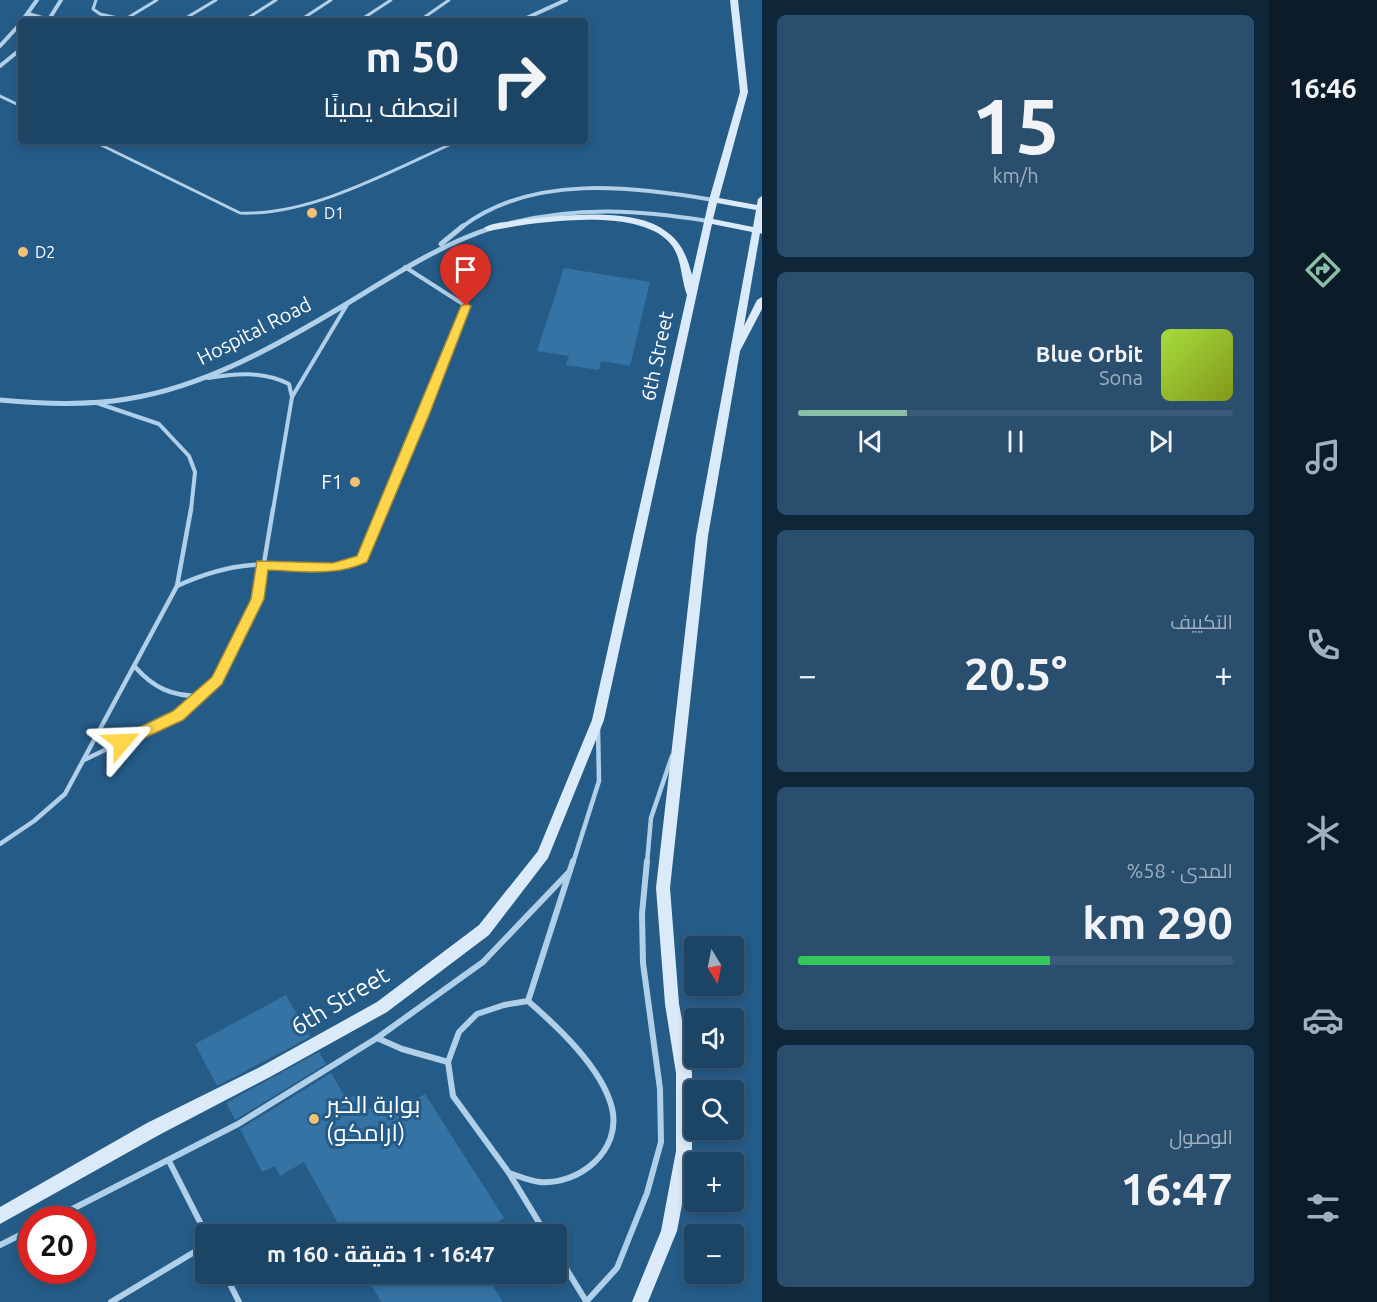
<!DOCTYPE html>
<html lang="ar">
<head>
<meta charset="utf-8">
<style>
	body { margin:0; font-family:Ubuntu,Cairo,sans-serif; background:#294e6e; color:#f1f3f6; direction:rtl; height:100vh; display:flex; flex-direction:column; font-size:22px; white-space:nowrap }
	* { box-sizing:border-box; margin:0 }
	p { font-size:20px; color:#a0b0bf }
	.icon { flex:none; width:33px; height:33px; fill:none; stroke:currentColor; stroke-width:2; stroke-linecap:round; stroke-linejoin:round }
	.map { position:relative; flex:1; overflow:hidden; direction:ltr }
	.drawer { display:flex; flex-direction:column; gap:15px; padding:15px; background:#0f2538; width:507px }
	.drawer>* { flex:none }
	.banner { position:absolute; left:18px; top:18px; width:570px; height:126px; border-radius:6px; box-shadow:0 3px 9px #0003,0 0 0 2px #3a5c79; direction:rtl; background:#1c4465; color:#f1f3f6; overflow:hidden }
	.needle { width:39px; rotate:170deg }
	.controls { position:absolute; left:684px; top:936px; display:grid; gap:12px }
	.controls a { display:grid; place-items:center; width:60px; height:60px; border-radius:6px; background:#1c4465; box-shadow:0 3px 9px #0003,0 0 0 2px #3a5c79; font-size:30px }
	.speed { position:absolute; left:18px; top:1206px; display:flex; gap:12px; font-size:30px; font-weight:700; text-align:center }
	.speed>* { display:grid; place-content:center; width:78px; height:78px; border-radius:50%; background:#1c4465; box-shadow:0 3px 9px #0003,0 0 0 2px #3a5c79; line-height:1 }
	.speed .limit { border:9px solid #d22; background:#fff; color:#111 }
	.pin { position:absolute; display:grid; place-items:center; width:51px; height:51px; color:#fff; margin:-62px -26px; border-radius:50% 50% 50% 0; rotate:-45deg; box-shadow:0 0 6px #0007 }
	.pin .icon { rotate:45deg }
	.me { position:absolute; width:66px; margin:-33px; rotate:64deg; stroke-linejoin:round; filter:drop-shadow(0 0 4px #0008) }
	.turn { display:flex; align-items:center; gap:21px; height:126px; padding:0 30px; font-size:27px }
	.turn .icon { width:78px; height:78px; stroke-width:2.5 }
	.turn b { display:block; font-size:42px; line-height:51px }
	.big { font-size:45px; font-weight:700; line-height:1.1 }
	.drawer .widget { flex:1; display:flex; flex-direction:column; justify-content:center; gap:9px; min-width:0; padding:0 21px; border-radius:9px; background:#294e6e }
	.drawer .dial { align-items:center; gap:0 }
	.dial b { font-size:78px; line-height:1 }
	.song { display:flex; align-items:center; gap:18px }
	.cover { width:72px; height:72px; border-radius:9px; background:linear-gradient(135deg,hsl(80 70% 55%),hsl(70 70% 35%)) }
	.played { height:6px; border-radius:3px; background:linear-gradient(90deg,#8abfa5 25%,#3a5c79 25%) }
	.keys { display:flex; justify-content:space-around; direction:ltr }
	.heat { display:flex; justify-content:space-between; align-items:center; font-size:33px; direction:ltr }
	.charge { height:9px; border-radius:4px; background:linear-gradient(90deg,#34c759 58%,#3a5c79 0) }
	.trip { position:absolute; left:195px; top:1224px; width:372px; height:60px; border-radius:6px; background:#1c4465; box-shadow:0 3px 9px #0003,0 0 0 2px #3a5c79; font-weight:700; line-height:60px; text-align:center; direction:rtl }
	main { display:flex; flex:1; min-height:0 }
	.dock { display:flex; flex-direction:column; width:108px; justify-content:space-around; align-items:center; background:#0b1b28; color:#a0b0bf }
	.dock .icon { width:42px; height:42px }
	.dock .active { color:#8abfa5 }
	.dock b { font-size:27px; color:#f1f3f6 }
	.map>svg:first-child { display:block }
	.building { fill:#3573a4 }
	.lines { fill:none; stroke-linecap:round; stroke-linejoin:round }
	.lane-far3 { stroke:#b0d0e9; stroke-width:3 }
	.lane-far2 { stroke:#b0d0e9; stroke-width:4 }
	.lane-far1 { stroke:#b0d0e9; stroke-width:4.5 }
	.lane { stroke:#b0d0e9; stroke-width:6 }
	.street-far1 { stroke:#b0d0e9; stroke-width:4 }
	.street { stroke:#b0d0e9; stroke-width:5 }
	.secondary { fill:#dbeaf8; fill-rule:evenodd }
	.route { fill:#ffd54a; stroke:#a68a30; stroke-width:1.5 }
	.poi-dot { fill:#f3c074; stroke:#255b87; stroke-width:2 }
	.labels { text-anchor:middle; stroke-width:6; stroke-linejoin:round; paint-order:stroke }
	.far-poi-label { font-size:16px; fill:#fff; stroke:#255b87; text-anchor:start }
	.street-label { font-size:20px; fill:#fff; stroke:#255b87 }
	.poi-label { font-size:20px; fill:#fff; stroke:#255b87; text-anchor:end }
	.near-street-label { font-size:24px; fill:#fff; stroke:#255b87 }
	.near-poi-label { font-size:24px; fill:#fff; stroke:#255b87; text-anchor:start }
</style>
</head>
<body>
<main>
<nav class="dock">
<b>16:46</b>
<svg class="icon active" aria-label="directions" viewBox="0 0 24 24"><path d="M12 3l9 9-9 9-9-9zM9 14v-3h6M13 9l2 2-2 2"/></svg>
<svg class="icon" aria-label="music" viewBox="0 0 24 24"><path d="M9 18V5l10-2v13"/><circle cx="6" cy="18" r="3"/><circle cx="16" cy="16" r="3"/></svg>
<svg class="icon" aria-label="phone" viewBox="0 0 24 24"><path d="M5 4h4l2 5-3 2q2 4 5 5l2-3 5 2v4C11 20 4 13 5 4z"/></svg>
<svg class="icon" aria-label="climate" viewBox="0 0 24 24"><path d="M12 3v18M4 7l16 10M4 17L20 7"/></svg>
<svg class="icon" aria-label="car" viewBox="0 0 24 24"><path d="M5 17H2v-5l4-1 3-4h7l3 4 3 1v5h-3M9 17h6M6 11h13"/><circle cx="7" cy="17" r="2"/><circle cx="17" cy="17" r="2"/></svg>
<svg class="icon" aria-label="filters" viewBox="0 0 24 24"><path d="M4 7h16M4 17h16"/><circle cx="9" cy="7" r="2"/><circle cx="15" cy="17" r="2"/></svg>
</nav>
<section class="drawer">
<div class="widget dial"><b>15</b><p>km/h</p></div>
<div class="widget">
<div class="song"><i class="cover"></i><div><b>Blue Orbit</b><p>Sona</p></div></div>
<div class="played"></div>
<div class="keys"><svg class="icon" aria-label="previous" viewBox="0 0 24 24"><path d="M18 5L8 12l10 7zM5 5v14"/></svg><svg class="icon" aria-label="pause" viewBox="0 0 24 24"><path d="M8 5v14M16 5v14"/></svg><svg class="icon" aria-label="next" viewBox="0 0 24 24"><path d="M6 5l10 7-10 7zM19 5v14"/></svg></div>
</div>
<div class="widget"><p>التكييف</p>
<div class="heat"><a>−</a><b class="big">20.5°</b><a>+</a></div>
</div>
<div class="widget"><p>المدى · 58%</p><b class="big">290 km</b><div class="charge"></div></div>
<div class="widget"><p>الوصول</p><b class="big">16:47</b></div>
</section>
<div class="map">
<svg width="762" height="1302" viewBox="0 0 762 1302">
	<rect width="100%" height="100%" fill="#255b87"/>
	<!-- building -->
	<g class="building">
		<polygon points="564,268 650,282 630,366 601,361 599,370 566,365 569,356 537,351"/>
		<polygon points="286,995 310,1037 217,1086 195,1044"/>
		<polygon points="319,1052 326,1064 235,1120 226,1103"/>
		<polygon points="331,1073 347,1100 359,1093 369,1109 383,1101 390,1114 425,1094 504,1218 479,1234 344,1234 304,1162 280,1176 275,1166 262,1172 240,1129"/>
		<polygon points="365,1274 485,1274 503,1302 381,1302"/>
	</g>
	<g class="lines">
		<!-- lane-far3 -->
		<g class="lane-far3">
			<polyline points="96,0 93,9 100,14 131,21"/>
			<polyline points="124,20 157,0"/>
			<polyline points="181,21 216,0"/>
			<polyline points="243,21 276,0"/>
			<polyline points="299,21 331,0"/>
			<polyline points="359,21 391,0"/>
			<polyline points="419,21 449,0"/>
			<polyline points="0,96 21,106"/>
			<path d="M 93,141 L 240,213 C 312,216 392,170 458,141"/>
		</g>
		<!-- lane-far2 -->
		<g class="lane-far2">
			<path d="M 208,378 C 236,373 263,371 289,384 L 292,397"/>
			<polyline points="97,403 159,424 189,456 195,472 191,510"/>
			<polyline points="273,510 292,397 348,303"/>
			<polyline points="382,510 466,306 405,267"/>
		</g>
		<!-- lane-far1 -->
		<g class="lane-far1">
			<path d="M 177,586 C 201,575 226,567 252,565 C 290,563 326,572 362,559 L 383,509"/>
			<path d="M 135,667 C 154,688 171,696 200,696"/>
			<polyline points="84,760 178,715 217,680 258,599 273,509"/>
			<polyline points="0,844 34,821 65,794 177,586 191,509"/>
			<polyline points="573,863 599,781 598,728"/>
			<polyline points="647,863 651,818 672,756"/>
		</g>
		<!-- lane -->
		<g class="lane">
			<polyline points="528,1001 504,1005 477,1014 459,1032 448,1062 453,1096 509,1173 546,1234"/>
			<polyline points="377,1038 402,1049 448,1062"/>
			<polyline points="169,1161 206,1234"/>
			<path d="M 509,1173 C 519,1176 529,1181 540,1182 C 579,1185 622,1151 612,1108 C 602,1068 558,1027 528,1001 L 573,861"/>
			<polyline points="51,1220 238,1124 377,1038 483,962 570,871"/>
			<polyline points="0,1245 32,1229"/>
			<polyline points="556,1252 586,1301"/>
			<polyline points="225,1274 239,1302"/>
			<polyline points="111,1302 206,1245"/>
			<polyline points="586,1302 617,1268 647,1193 661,1142 660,1089 643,963 642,914 647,861"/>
		</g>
		<!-- street-far1 -->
		<g class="street-far1">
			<polyline points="28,14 53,21"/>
			<polyline points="22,21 37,0"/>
			<polyline points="48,21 61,0"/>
			<polyline points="520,21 566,0"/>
			<polyline points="0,46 21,23"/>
			<polyline points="0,66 21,49"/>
			<path d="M 510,223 C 580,206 638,210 708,221"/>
			<path d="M 462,227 C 531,174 632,186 713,200"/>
		</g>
		<!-- street -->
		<g class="street">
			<polyline points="441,244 463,226"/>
			<path d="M 0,400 C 42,404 85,406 127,399 C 204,387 276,346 343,306 C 391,277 437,246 491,228"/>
		</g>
		<!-- secondary -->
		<path class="secondary" d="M 730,0 L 738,0 L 748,92 L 719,198 L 757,205 L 758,199 L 762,196 L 762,234 L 760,233 L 744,326 L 757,300 L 762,297 L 762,309 L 740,351 L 708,536 L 670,888 L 679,1004 L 692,1073 L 692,1151 L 677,1231 L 648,1302 L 632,1302 L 661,1231 L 676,1151 L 676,1073 L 665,1004 L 656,888 L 696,536 L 752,232 L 712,224 L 604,720 L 548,858 L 489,935 L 387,1012 L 270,1077 L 159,1135 L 0,1224 L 0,1207 L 147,1123 L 260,1067 L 377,1002 L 479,925 L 538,851 L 592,720 L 687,295 C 681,279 682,261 673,247 C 644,204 531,223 488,231 L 484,228 C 491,223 505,222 514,221 C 554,216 630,206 664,230 C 681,241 687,256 692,275 L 709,200 L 740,92 ZM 717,203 L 756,210 L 753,227 L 713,219 Z"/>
	</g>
	<!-- route -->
	<path class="route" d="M 466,303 L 471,306 L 429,415 L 367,562 C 335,577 301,571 268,570 L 264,599 L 222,684 L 183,720 L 127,746 L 117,746 L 115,742 L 117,738 L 173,711 L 212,677 L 251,599 L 257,561 L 333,563 L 357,556 L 461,306 Z"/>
	<!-- markers -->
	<g class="poi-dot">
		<circle cx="312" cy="213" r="6"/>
		<circle cx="23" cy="252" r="6"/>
		<circle cx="355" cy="482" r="6"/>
		<circle cx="314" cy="1119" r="6"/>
	</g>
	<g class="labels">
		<!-- far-poi labels -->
		<g class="far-poi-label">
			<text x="324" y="219">D1</text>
			<text x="35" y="258">D2</text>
		</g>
		<!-- street labels -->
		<g class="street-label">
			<text transform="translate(254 331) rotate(-27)" y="7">Hospital Road</text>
			<text transform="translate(657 356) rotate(-78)" y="7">6th Street</text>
		</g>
		<!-- poi labels -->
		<g class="poi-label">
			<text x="343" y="489">F1</text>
		</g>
		<!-- near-street labels -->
		<g class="near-street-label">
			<text transform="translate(340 1001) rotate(-31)" y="8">6th Street</text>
		</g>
		<!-- near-poi labels -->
		<g class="near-poi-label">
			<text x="326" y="1113">بوابة الخبر<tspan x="326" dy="28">(ارامكو)</tspan></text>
		</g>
	</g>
</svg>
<div class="controls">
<a><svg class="needle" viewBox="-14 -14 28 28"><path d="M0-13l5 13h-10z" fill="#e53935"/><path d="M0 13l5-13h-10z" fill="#a0b0bf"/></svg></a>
<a><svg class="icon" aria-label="sound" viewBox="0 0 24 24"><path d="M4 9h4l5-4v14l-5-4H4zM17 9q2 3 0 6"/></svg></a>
<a><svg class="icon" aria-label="search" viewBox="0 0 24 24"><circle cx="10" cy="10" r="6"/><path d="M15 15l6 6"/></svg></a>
<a>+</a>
<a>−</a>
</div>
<div class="speed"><div class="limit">20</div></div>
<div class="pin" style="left:466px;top:306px;background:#d93025"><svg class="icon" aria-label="arrive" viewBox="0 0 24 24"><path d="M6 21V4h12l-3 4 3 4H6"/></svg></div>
<svg class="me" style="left:122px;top:742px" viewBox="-20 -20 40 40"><path d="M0-17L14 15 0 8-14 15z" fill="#ffd54a" stroke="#fff" stroke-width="4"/></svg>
<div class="trip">16:47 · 1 دقيقة · 160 m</div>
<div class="banner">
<div class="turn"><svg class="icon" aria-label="right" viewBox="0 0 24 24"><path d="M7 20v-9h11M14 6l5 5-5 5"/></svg><div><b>50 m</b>انعطف يمينًا</div></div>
</div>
</div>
</main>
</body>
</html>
